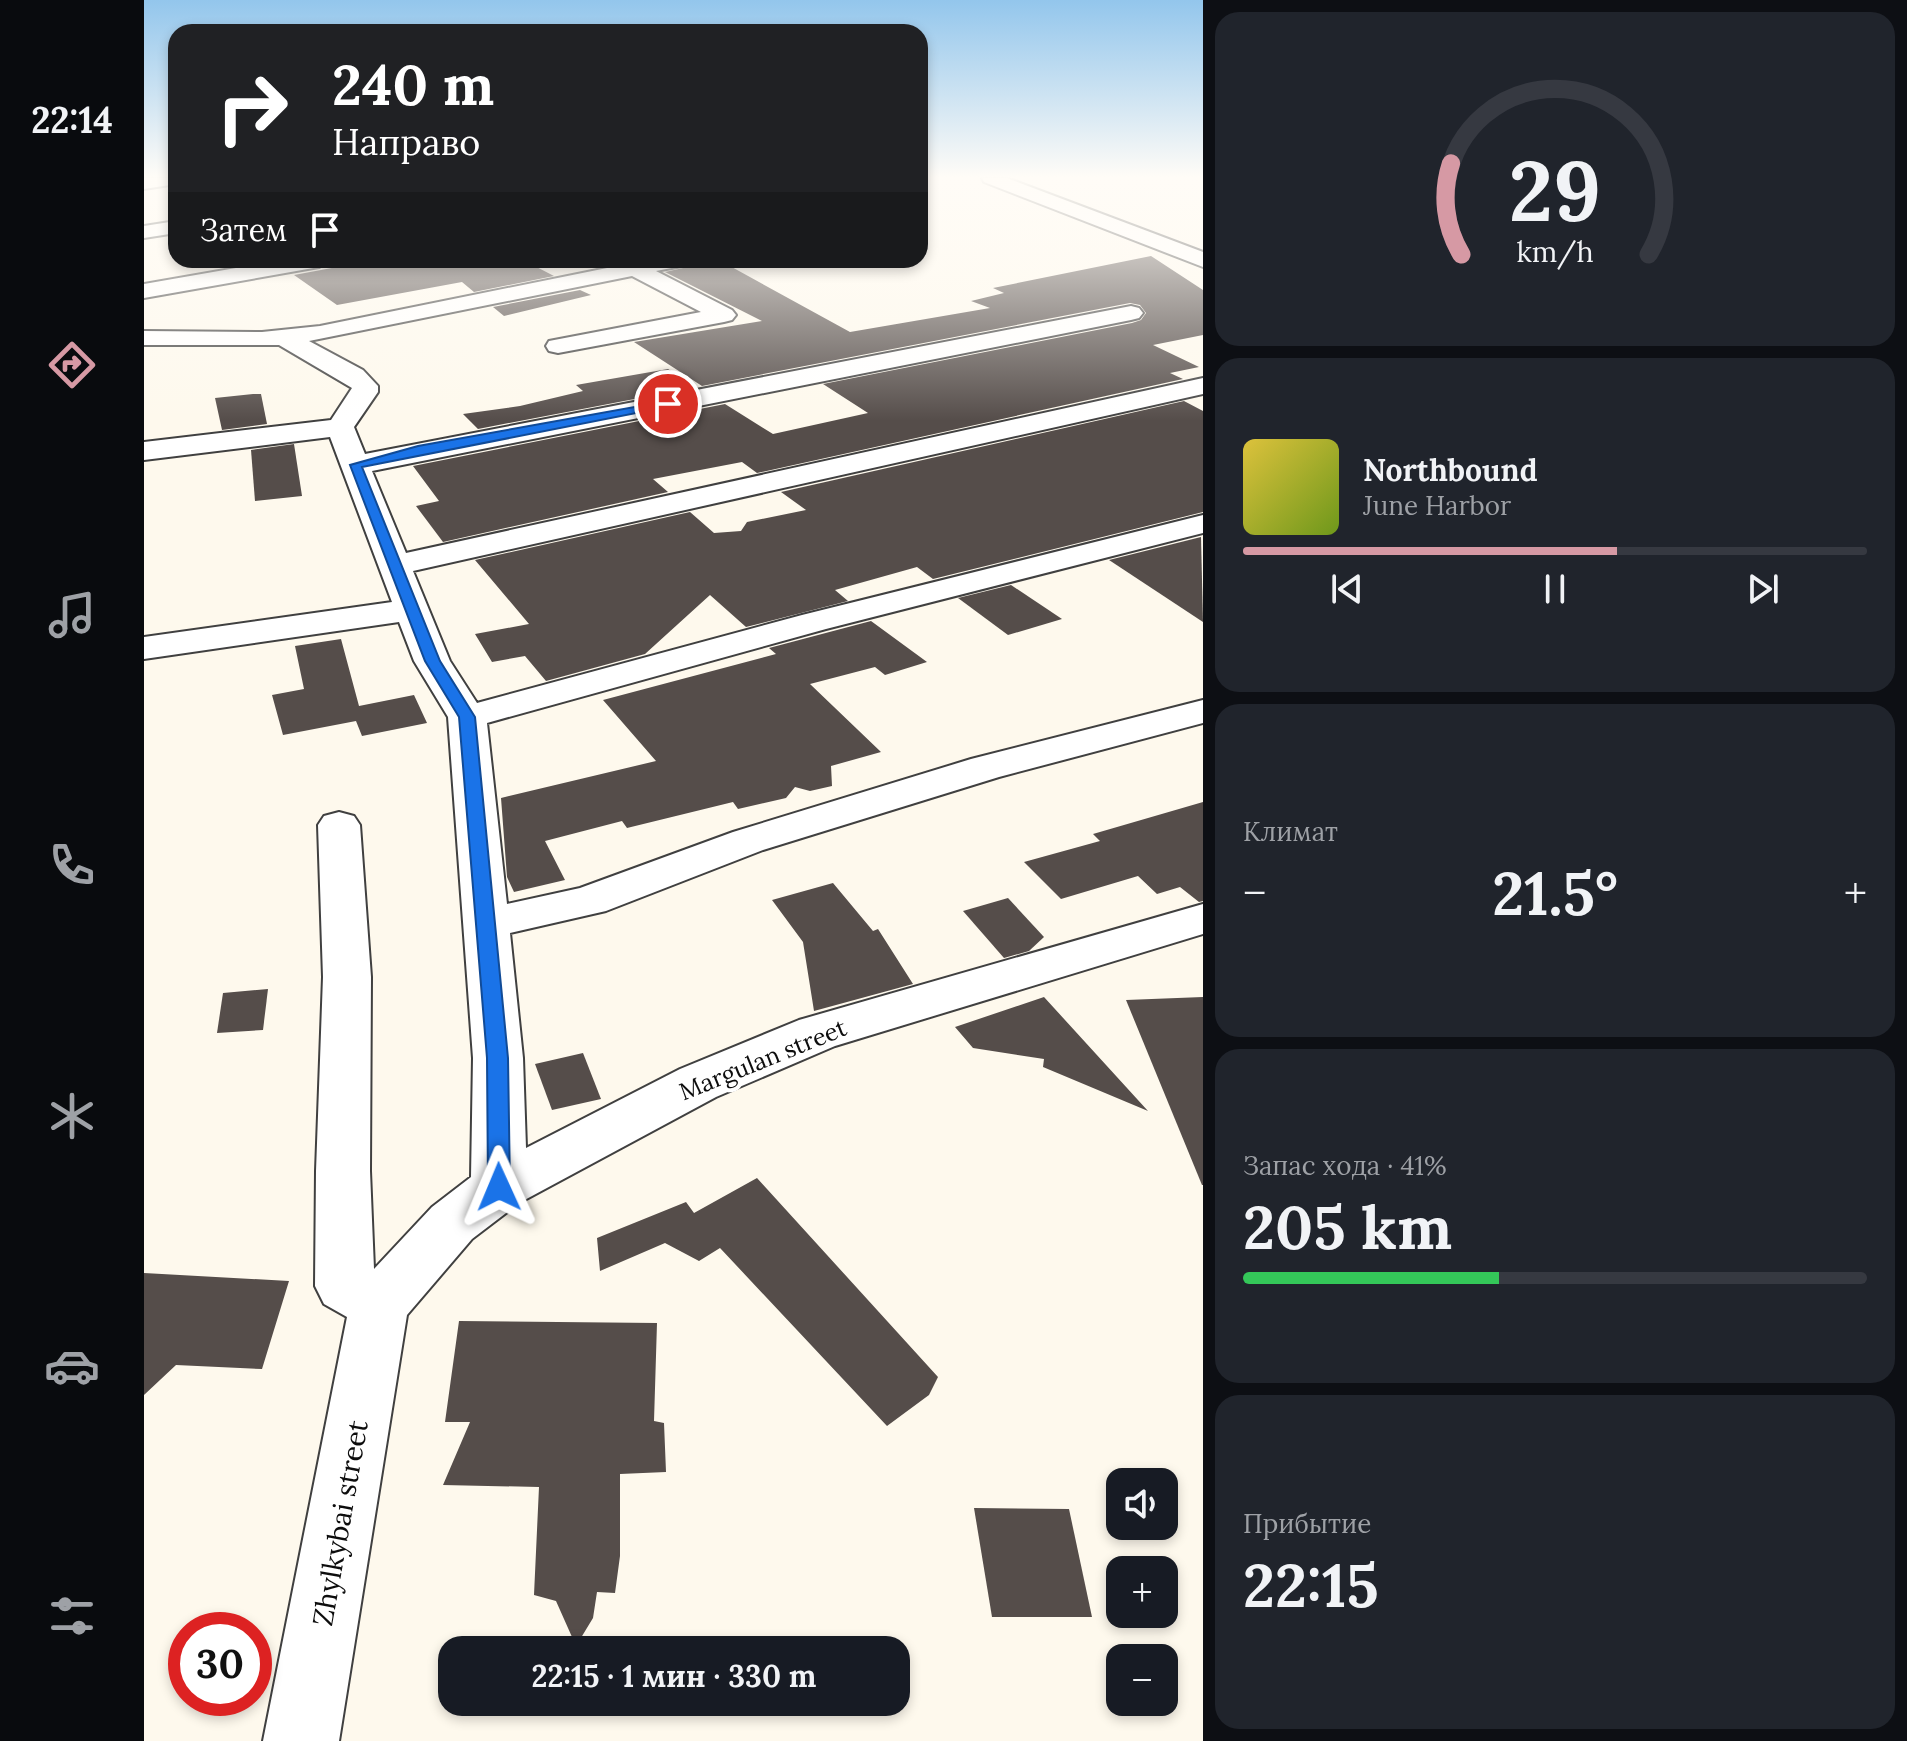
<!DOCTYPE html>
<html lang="ru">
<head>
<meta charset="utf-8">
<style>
	body { margin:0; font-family:Lora,serif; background:#20242c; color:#f1f3f6; height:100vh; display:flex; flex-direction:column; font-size:30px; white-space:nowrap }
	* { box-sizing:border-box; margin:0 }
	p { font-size:26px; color:#9ea1a6 }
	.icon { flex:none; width:44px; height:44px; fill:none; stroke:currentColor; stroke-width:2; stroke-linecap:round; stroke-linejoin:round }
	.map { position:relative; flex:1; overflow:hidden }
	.drawer { display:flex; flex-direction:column; gap:12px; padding:12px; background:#0d0f14; width:704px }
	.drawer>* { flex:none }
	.top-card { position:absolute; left:24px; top:24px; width:760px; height:244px; border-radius:24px; box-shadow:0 4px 12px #0003; background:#202124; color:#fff; overflow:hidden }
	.tools { position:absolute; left:962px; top:1468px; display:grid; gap:16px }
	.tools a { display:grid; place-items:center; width:72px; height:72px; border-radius:16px; background:#171b24; box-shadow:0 4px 12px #0003; font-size:40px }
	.speed { position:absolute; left:24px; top:1612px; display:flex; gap:16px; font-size:40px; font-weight:700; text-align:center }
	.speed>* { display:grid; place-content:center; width:104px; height:104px; border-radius:50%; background:#171b24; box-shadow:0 4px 12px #0003; line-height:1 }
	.speed .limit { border:12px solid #d22; background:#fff; color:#111 }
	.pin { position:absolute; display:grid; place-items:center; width:68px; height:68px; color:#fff; margin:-34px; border:4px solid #fff; border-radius:50%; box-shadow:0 2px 8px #0007 }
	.me { position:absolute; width:88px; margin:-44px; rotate:359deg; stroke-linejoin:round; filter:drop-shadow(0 0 6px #0008) }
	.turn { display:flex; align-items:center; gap:28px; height:168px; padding:0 32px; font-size:36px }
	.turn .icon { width:104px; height:104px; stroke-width:2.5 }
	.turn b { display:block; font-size:56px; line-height:68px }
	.then { display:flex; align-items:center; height:76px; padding:0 32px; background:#0003; gap:16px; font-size:30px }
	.big { font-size:60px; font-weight:700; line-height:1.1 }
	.drawer .widget { flex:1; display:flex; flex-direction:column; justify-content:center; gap:12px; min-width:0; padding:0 28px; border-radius:24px; background:#20242c }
	.drawer .dial { align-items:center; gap:0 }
	.dial svg { height:208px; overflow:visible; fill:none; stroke:#363941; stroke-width:7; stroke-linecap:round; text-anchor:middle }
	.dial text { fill:#f1f3f6; stroke:none }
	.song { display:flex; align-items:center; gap:24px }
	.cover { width:96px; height:96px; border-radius:12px; background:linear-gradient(135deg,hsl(50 70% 55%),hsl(80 70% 35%)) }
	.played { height:8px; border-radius:4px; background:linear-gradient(90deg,#d699a4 60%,#363941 60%) }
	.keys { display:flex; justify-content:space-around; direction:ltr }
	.heat { display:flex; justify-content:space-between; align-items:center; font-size:44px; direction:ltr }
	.charge { height:12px; border-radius:6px; background:linear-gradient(90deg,#34c759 41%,#363941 0) }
	.trip { position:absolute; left:294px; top:1636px; width:472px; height:80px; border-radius:24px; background:#171b24; box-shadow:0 4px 12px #0003; font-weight:700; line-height:80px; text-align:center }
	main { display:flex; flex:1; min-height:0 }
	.tabs { display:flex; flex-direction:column; width:144px; justify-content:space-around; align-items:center; background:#090b0e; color:#9ea1a6 }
	.tabs .icon { width:56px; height:56px }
	.tabs .current { color:#d699a4 }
	.tabs b { font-size:36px; color:#f1f3f6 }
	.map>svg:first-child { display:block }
	.building { fill:#554d4a }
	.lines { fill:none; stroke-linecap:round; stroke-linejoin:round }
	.minor-casing { stroke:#404040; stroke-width:4 }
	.minor { fill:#fff; fill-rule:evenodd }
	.route { fill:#1a73e8; stroke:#114b97; stroke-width:2 }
	.labels { text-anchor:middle; stroke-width:8; stroke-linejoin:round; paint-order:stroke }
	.street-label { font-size:24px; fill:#0d0d0d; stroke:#fff }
	.near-street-label { font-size:28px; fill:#0d0d0d; stroke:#fff }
</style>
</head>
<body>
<main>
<nav class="tabs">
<b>22:14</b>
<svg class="icon current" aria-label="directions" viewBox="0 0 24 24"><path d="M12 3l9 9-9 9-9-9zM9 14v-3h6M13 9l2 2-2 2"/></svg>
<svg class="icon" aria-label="music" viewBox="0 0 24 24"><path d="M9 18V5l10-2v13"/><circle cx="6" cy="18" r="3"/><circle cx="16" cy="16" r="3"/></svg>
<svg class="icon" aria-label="phone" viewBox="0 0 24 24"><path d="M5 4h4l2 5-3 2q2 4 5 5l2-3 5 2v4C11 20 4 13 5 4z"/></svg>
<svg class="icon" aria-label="climate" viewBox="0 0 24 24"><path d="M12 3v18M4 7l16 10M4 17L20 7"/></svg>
<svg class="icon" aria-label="car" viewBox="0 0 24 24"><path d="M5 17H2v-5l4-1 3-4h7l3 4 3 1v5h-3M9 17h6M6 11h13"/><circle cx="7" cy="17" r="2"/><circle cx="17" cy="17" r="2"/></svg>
<svg class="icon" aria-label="filters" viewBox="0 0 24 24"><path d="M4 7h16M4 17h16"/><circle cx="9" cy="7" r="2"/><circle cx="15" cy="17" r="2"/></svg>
</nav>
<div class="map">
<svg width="1059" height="1741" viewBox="0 0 1059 1741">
	<rect width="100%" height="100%" fill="#fef9ed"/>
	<!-- building -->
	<g class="building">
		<polygon points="1007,256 1059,290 1059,335 1009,345 1055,367 1026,373 1039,379 613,473 598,462 509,479 524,492 299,542 272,506 295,501 269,466 581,404 629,434 724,413 679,384 988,323 997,320 1002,313 996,305 986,303 558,386 490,342 618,321 521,272 575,260 706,332 846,308 827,301 860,293 849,288"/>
		<polygon points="231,260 351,260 351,263 379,260 410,276 330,292 318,282 193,305 150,275"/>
		<polygon points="436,290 447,295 360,316 349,307"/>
		<polygon points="524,369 553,387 334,429 319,414 376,406 439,391 432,385"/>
		<polygon points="109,394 117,394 123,424 78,430 71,398"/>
		<polygon points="1040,401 1059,411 1059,512 789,579 773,567 691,590 704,601 602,627 566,595 501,654 402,681 381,656 348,662 331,634 385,624 331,560 546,512 570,533 597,531 603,522 662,510 637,492"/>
		<polygon points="150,444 158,496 111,501 107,450"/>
		<polygon points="1057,537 1059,622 965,560"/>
		<polygon points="867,585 918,619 864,635 814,598"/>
		<polygon points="727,621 783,662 741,675 731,667 666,684 737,752 687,766 688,786 666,791 651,787 642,798 629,801 594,809 589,802 483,828 478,821 401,841 421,880 370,892 363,877 357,798 512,761 459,700 632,654 625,648"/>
		<polygon points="197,639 215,706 270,695 283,723 218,736 212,721 139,735 128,695 160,689 151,646"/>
		<polygon points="1059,802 1059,901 1055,902 1036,887 1013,894 994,876 917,899 880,862 956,841 949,834"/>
		<polygon points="689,883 729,931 734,929 769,984 670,1011 659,942 628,900"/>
		<polygon points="864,898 900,937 885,951 860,958 819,911"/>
		<polygon points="124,989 119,1030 73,1033 79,993"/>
		<polygon points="900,997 1004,1111 899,1067 900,1059 829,1048 811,1027"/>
		<polygon points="1059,997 1059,1185 1058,1185 982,1000"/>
		<polygon points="439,1053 457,1099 408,1110 391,1064"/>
		<polygon points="613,1178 794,1377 785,1395 743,1426 576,1248 555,1261 521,1243 456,1271 453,1238 542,1202 550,1213"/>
		<polygon points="0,1273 145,1281 118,1369 32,1365 0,1395"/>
		<polygon points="315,1321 513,1323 510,1421 520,1423 522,1472 476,1474 476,1556 471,1593 453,1592 449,1618 432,1646 412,1601 390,1595 395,1487 299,1485 326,1422 301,1422"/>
		<polygon points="830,1508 925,1509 948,1617 848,1617"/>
	</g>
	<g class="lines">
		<defs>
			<g id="minor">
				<polygon points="0,178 32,178 32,184 0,189"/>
				<polygon points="838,178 863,178 1059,252 1059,267 840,182"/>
				<polygon points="32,221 32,233 0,238 0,226"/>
				<polygon points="138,260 186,260 175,267 0,298 0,284"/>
				<polygon points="477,260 546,260 543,265 512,271 588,310 592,315 588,320 580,322 414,353 405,351 402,346 405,341 557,312 488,276 165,341 219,370 234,386 234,392 210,427 221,454 987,306 995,308 999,313 995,318 987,320 228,471 262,553 1059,378 1059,394 269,571 306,661 333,703 658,615 1059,515 1059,533 682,629 343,723 363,904 436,888 589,832 827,759 1059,700 1059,723 855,777 619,850 462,911 366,933 379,1058 382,1148 536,1069 655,1020 1059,904 1059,934 691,1046 572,1097 375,1203 328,1239 263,1315 195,1741 119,1741 203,1317 180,1304 171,1286 172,1171 179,977 174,825 180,816 195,812 210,816 216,825 227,977 226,1171 230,1269 288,1207 327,1177 329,1058 304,717 270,661 255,622 0,659 0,637 248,602 186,437 0,460 0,442 187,420 208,388 135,345 0,345 0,331 118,332 176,326 473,266"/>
			</g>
		</defs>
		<!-- minor casing -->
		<use href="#minor" class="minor-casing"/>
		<!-- minor -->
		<use href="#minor" class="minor"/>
	</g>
	<!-- sky -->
	<linearGradient id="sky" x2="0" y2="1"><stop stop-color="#93c6ec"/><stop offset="0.42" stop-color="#fffcf7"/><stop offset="1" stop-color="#fffcf7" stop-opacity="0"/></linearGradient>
	<rect width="1059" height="421" fill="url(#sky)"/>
	<!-- route -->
	<polygon class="route" points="524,401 528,402 528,406 218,467 296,661 331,717 364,1058 366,1187 363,1193 355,1196 347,1193 344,1187 343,1058 315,717 281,661 206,465 274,446"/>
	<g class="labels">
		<!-- street labels -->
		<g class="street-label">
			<text transform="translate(619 1060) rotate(-22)" y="8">Margulan street</text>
		</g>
		<!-- near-street labels -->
		<g class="near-street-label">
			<text transform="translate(196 1523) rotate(-80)" y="10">Zhylkybai street</text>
		</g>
	</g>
</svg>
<div class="tools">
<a><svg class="icon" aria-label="sound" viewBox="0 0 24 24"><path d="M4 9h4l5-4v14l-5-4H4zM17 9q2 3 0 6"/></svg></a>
<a>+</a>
<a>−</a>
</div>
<div class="speed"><div class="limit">30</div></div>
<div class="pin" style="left:524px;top:404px;background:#d93025"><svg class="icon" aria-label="arrive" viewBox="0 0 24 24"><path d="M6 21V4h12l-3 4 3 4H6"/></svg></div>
<svg class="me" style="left:355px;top:1187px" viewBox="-20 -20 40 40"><path d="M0-17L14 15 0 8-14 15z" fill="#1a73e8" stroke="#fff" stroke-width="4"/></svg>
<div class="trip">22:15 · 1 мин · 330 m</div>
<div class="top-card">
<div class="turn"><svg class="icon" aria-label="right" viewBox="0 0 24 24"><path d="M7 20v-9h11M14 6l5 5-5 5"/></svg><div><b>240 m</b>Направо</div></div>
<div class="then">Затем<svg class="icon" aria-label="arrive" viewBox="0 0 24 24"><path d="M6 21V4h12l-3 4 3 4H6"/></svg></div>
</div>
</div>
<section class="drawer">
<div class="widget dial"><svg viewBox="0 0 100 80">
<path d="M14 69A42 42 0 1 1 86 69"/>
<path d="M14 69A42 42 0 0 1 10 34" stroke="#d699a4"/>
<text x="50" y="56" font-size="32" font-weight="700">29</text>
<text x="50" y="72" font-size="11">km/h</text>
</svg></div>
<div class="widget">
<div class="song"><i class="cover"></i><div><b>Northbound</b><p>June Harbor</p></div></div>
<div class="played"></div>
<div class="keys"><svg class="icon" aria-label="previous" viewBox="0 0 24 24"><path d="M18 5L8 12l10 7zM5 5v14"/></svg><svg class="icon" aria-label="pause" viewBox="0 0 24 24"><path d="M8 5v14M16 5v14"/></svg><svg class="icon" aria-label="next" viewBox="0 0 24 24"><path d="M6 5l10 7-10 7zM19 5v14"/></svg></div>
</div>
<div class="widget"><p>Климат</p>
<div class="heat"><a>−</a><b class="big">21.5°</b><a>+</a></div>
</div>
<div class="widget"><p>Запас хода · 41%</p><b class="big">205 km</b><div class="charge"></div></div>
<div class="widget"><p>Прибытие</p><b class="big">22:15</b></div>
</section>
</main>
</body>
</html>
